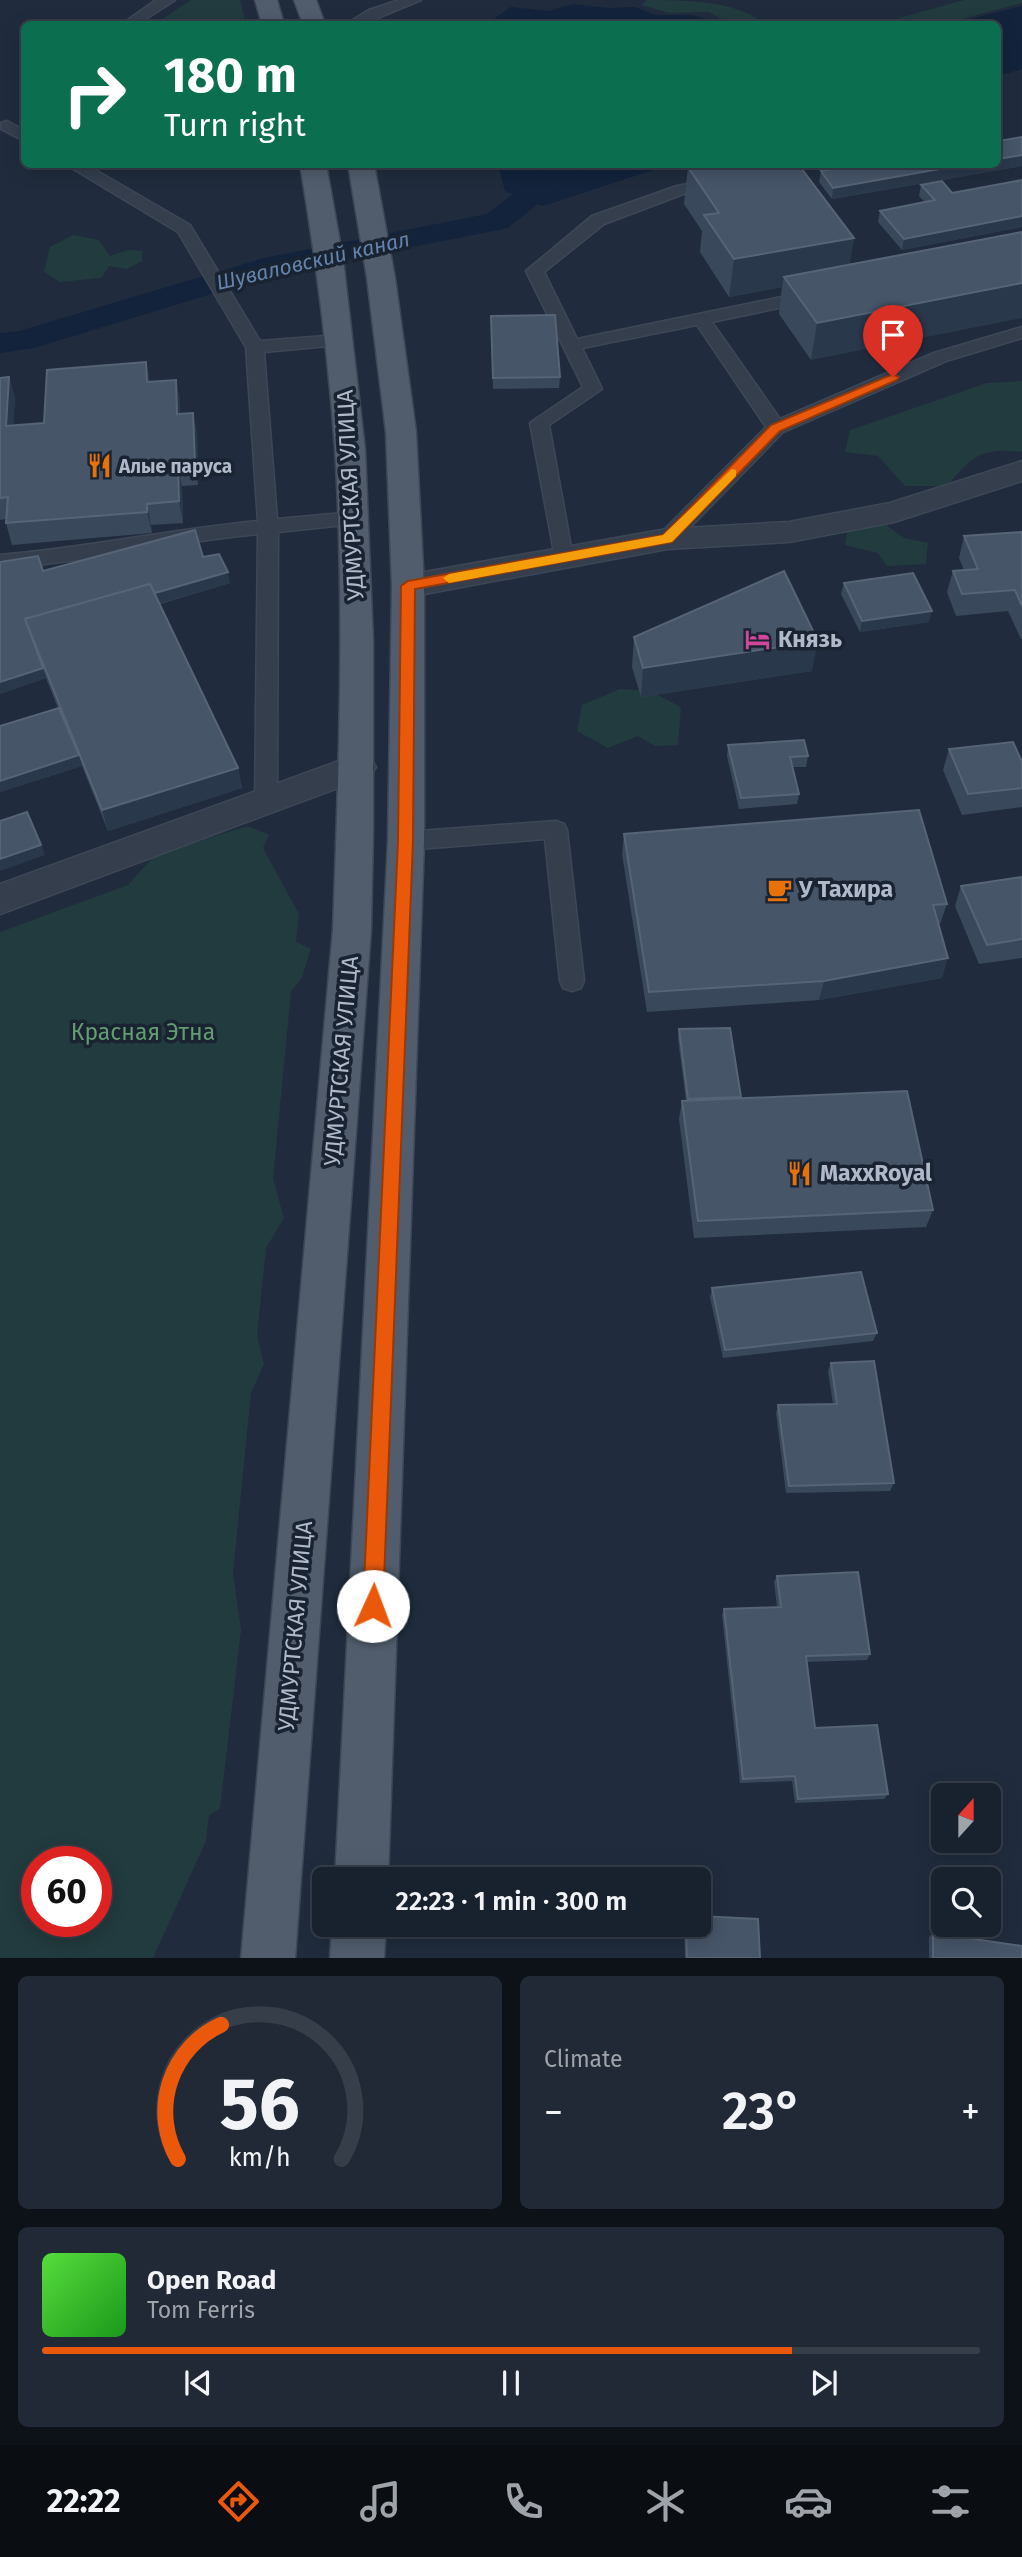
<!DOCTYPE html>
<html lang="en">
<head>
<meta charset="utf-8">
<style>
	body { margin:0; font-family:"Fira Sans",sans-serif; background:#212936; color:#f1f3f6; height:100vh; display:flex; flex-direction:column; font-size:26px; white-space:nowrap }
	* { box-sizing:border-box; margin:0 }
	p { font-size:23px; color:#9fa3aa }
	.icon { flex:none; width:38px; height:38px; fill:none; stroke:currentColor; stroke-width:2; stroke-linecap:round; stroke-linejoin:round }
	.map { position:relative; height:1958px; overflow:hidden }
	.details { display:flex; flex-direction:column; gap:18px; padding:18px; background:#0d1219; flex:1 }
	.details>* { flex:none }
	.guide { position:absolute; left:21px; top:21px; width:980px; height:147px; border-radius:10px; box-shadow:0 4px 18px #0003,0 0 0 2px #363e4a; background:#0b6e4f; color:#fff; overflow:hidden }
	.needle { width:46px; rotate:21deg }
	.buttons { position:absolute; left:931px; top:1783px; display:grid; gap:14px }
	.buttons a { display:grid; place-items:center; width:70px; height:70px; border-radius:10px; background:#18212e; box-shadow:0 4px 18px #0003,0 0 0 2px #363e4a; font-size:35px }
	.speed { position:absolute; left:21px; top:1846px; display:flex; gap:14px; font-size:35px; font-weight:700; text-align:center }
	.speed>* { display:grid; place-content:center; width:91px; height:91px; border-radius:50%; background:#18212e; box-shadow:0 4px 18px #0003,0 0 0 2px #363e4a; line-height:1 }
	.speed .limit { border:10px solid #d22; background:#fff; color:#111 }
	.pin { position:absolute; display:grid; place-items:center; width:60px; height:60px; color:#fff; margin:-72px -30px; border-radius:50% 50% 50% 0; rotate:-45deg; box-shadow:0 0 7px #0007 }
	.pin .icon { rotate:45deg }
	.me { position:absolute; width:77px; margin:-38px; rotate:2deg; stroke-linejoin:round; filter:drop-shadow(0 0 5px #0008) }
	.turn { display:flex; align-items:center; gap:24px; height:147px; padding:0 28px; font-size:32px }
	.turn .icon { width:91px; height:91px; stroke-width:2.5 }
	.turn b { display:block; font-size:49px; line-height:60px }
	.big { font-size:52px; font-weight:600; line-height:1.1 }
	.details .card { flex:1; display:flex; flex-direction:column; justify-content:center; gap:10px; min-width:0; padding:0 24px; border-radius:10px; background:#212936 }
	.details .dial { align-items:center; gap:0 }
	.dial svg { height:182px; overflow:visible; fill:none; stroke:#363e4a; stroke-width:7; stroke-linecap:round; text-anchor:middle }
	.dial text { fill:#f1f3f6; stroke:none }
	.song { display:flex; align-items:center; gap:21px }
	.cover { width:84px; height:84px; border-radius:10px; background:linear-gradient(135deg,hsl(110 70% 55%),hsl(120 70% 35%)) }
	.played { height:7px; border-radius:4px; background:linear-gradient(90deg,#ea580c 80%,#363e4a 80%) }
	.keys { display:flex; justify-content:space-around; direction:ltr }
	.heat { display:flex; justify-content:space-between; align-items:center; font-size:38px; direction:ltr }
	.details .tiles { flex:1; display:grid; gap:18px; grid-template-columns:1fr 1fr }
	.card:last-child { grid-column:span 2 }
	.trip { position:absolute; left:312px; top:1867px; width:399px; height:70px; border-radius:10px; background:#18212e; box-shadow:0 4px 18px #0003,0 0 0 2px #363e4a; font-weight:600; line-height:70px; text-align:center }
	.menu { display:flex; height:112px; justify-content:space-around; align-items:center; background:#0a0d12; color:#9fa3aa }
	.menu .icon { width:49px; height:49px }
	.menu .current { color:#ea580c }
	.menu b { font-size:32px; color:#f1f3f6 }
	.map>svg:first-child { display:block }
	.green { fill:#223b3e; fill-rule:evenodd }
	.water { fill:#12233b }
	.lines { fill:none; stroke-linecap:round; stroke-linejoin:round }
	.canal { fill:#12233b; fill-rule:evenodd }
	.lane-casing { stroke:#3d4756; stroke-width:3 }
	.street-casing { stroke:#3d4756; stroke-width:3 }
	.primary-casing { stroke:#3d4756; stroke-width:3 }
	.lane { fill:#343e4d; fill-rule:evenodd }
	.street { fill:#343e4d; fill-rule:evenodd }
	.primary { fill:#515d6d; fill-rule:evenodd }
	.wall { fill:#3a485c }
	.shaded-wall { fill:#2a384b }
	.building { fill:#465568; stroke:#576477; stroke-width:2 }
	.route { fill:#ea580c; stroke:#983908; stroke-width:2 }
	.slow { fill:#f59e0b }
	.labels { text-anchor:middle; stroke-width:7; stroke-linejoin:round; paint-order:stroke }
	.far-poi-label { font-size:19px; font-weight:bold; fill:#afb9c9; stroke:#192331; text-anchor:start }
	.far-water-label { font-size:21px; font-style:italic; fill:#6483ab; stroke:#192331 }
	.street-label { font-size:23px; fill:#afb9c9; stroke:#192331 }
	.poi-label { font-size:23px; font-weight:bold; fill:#afb9c9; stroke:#192331; text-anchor:start }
	.park-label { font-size:23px; fill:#639c70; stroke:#192331 }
</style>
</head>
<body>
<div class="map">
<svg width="1022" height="1959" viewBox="0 0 1022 1959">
	<rect width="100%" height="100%" fill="#202c3d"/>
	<!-- green -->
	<g class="green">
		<polygon points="191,0 240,0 246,24 155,24"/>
		<path d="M 646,0 C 682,0 738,0 764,24 L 731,24 L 709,12 L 669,13 L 642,5 Z"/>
		<polygon points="964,0 1022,0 1022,3 943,24 878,24"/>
		<polygon points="73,235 99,240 110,256 128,250 142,251 142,261 127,269 109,266 101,278 60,282 44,272 50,247"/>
		<path d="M 1022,381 L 1022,452 C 982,447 972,456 947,486 L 905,486 L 878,456 L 845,452 L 850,430 L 987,383 Z"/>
		<polygon points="882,522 904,538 928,543 926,564 887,566 878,553 845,545 848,528"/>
		<polygon points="620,689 650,691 681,707 678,745 655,746 638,736 608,748 577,731 582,705"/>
		<path d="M 247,826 L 269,835 L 263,848 L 299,914 L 296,942 L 311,949 L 302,977 L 291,992 L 273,1179 L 284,1218 L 266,1248 L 257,1336 L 264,1364 L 251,1393 L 233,1573 L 241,1630 L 220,1809 L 209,1815 L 206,1841 L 153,1958 L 0,1959 L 0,932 L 128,885 L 155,855 ZM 37,1862 L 96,1862 L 96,1922 L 37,1922 Z"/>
	</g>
	<!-- water -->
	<g class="water">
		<polygon points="573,4 609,8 635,7 655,15 692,15 721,24 497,24 491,21 511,7 548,11"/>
		<polygon points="1022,6 1022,69 998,76 998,24 951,24"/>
		<polygon points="498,165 498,164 668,165 543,206 505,191"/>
	</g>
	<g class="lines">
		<!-- canal -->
		<polygon class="canal" points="552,164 587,164 508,228 281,273 34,348 0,353 0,333 19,331 264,258 487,214"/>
		<defs>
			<g id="lane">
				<polygon points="156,0 175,0 138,24 122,24"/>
				<polygon points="399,0 421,0 363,24 346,24 369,10"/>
				<polygon points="7,121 24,130 24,141 1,129 1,123"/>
				<path d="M 65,164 L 85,164 L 190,225 L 260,341 L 339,335 L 348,340 L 339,345 L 264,352 L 277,519 L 354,512 L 364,518 L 354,524 L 278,532 L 277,801 L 274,807 L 266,809 L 258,807 L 255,801 L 258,534 C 171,542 87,562 0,569 L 0,555 C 87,548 171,529 258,521 L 246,347 L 178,232 Z"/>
				<polygon points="718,179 726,184 724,187 686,193 604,224 544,272 577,339 811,291 817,292 820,296 817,300 712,322 780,419 934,353 1022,327 1022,338 946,361 783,432 674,544 660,544 657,539 660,534 766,427 697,325 582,348 602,389 549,425 573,558 570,563 556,563 530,423 583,387 526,271 592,216 677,186"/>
				<polygon points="556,821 564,824 567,830 584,981 581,988 572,991 563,988 560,981 545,839 406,850 398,847 394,841 398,835 406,832"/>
			</g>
			<g id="street">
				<polygon points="1022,461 1022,481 894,522 789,542 667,549 408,597 397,594 392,586 397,578 408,575 667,529 789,522 890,503"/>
				<polygon points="358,754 370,758 376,767 370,776 0,914 0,884"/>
			</g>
			<g id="primary">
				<polygon points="255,0 277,0 284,24 262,24"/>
				<polygon points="294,0 316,0 325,24 303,24"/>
				<path d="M 300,164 L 326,164 L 343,259 L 365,450 L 373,641 L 373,833 L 371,929 L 295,1959 L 241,1959 L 333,929 C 339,769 345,608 335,448 C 328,353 316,259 300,164 Z"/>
				<polygon points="348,164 374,164 395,278 416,432 424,586 424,841 388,1880 335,1880 388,841 392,586 386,432 367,278"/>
				<polygon points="332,1925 386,1925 384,1959 330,1959"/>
			</g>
		</defs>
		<!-- lane casing -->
		<use href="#lane" class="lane-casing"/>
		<!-- street casing -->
		<use href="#street" class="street-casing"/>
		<!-- primary casing -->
		<use href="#primary" class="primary-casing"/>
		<!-- lane -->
		<use href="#lane" class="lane"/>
		<!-- street -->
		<use href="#street" class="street"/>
		<!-- primary -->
		<use href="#primary" class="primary"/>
	</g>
	<!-- wall -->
	<g class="wall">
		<polygon points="1022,137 1022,166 832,199 819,182 821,171"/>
		<polygon points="688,167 854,238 849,265 811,360 779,314 782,287 729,297 700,252 702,231 684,204"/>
		<polygon points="1022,180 1022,227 902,250 878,222 880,211 925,202 919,196 921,185 952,193"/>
		<polygon points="491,316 560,377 559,388 493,389"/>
		<polygon points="146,362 150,382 176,380 180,401 180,414 193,413 197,434 198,485 182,486 183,523 151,525 152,533 12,545 6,523 6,519 0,520 0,378 9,377 15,398 13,425 44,423"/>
		<polygon points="1022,532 1022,639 1021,639 1008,611 956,616 947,592 953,571 964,570 959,558 964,536"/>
		<polygon points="203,557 230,583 160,604 238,768 242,788 108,831 82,766 0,792 0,726 58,708 46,678 0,694 43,571"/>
		<polygon points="844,583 929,622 860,632 841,594"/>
		<polygon points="634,637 812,671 641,697 632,667"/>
		<polygon points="728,745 808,756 806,767 793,767 799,794 797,804 739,809 727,756"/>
		<polygon points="949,749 1022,762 1022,807 962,815 943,770"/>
		<polygon points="624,834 947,904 940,924 938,924 942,978 819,1000 647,1012 622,854"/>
		<polygon points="1022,877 1022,958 979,964 955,906 961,886"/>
		<polygon points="679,1029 741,1097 741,1098 933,1210 926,1227 694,1238 679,1119 682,1101 686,1101 678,1039"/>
		<polygon points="712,1288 877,1333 873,1341 723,1358 710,1297"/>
		<polygon points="831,1363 894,1483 890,1491 786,1493 776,1413 778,1405 833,1404 828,1371"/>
		<polygon points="777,1576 870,1654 867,1660 806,1662 815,1728 888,1794 884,1799 795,1803 792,1781 740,1783 722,1615 724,1609 777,1607 774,1582"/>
		<polygon points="684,1925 698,1925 760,1958 685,1958"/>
		<polygon points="933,1933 1022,1958 929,1958 929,1937"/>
	</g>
	<!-- shaded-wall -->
	<g class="shaded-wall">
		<polygon points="1022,155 1022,166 832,199 833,188 968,164 998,164 998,159"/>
		<polygon points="1022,216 1022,227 902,250 904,239"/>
		<polygon points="854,238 848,275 784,277 782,287 729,297 734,259"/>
		<polygon points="1022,274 1022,318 811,360 817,323"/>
		<polygon points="146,362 150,384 147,382"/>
		<polygon points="9,377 15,398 12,447 6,426"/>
		<polygon points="176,380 180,401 181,435 177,414"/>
		<polygon points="193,413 197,434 198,485 195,463"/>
		<polygon points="178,465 182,486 183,523 179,501"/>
		<polygon points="147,504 151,525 152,533 147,512"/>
		<polygon points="228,572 230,583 33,640 29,629"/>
		<polygon points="932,611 929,622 860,632 862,621"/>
		<polygon points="818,641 812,671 641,697 643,668"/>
		<polygon points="43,668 46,678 0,694 0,682"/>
		<polygon points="79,755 82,766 0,792 0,781"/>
		<polygon points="238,768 242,788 108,831 102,810"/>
		<polygon points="41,845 45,855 0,871 0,859"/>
		<polygon points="948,958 942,978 819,1000 824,981"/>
	</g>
	<!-- building -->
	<g class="building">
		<polygon points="1022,137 1022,155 998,159 998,141"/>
		<polygon points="705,164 798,164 854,238 734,259 704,215 719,213 688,167"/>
		<polygon points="861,164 968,164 833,188 821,171"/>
		<polygon points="1022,180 1022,216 904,239 880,211 935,200 921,185 942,181 952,193"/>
		<polygon points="1022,232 1022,283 817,323 784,277"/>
		<polygon points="555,315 560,377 493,378 491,316"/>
		<polygon points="146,362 147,382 176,380 177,414 193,413 195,463 178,465 179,501 147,504 147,512 6,523 8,497 0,498 0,378 9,377 6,426 44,423 47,370"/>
		<polygon points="195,530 203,557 219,554 228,572 155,593 150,584 25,619 43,668 0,682 0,562 38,556 43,571"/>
		<polygon points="1022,532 1022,606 1015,590 962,594 953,571 978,569 964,536"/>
		<polygon points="784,571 818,641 643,668 634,637"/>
		<polygon points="913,573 932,611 862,621 844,583"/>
		<polygon points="150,584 238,768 102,810 25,619"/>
		<polygon points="59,708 79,755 0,781 0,726"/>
		<polygon points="804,740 808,756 790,757 799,794 741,798 728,745"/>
		<polygon points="1013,742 1022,762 1022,788 968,794 949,749"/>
		<polygon points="919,810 947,904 933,905 948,958 824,981 649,992 624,834"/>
		<polygon points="27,812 41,845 0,859 0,821"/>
		<polygon points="1022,877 1022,939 987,945 961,886"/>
		<polygon points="730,1028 741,1097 688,1099 679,1029"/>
		<polygon points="907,1091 933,1210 698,1221 682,1101"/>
		<polygon points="861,1272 877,1333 725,1350 712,1288"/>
		<polygon points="874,1361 894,1483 789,1486 778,1405 837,1404 831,1363"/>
		<polygon points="858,1572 870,1654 806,1656 815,1728 877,1725 888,1794 798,1799 795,1776 743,1779 724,1609 781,1607 777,1576"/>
		<polygon points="698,1916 758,1919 760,1958 687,1958 686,1925 698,1925"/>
		<polygon points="933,1933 1022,1946 1022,1958 933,1958"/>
	</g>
	<!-- route -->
	<polygon class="route" points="893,374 899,377 897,380 780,431 672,542 415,589 413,841 383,1606 380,1613 373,1616 366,1613 363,1606 398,841 401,586 408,581 663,535 771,425"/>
	<!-- slow -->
	<polygon class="slow" points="732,469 736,470 736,476 672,542 449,583 443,578 449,574 663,535"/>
	<!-- icons -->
	<defs>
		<symbol id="restaurant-bare" viewBox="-9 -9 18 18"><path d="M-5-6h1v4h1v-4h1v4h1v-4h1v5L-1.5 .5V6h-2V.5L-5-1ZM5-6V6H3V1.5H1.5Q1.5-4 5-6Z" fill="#e8710a" stroke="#192331" stroke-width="2.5" paint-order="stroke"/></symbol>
		<symbol id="hotel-bare" viewBox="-9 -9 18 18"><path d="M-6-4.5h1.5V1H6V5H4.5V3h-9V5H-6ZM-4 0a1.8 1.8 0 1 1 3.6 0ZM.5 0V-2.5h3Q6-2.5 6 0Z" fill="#d1479c" stroke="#192331" stroke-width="2.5" paint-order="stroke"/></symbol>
		<symbol id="cafe-bare" viewBox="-9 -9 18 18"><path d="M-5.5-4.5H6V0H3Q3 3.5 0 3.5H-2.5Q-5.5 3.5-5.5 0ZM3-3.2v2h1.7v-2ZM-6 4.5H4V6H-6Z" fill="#e8710a" stroke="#192331" stroke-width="2.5" paint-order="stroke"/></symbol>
	</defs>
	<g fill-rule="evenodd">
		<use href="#restaurant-bare" x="82" y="448" width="35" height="35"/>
		<use href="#hotel-bare" x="740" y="622" width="35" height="35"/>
		<use href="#cafe-bare" x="762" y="872" width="35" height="35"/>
		<use href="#restaurant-bare" x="782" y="1156" width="35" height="35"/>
	</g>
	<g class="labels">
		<!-- far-poi labels -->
		<g class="far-poi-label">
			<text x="119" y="473">Алые паруса</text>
		</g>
		<!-- far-water labels -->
		<g class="far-water-label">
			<text transform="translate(313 261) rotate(-13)" y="7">Шуваловский канал</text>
		</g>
		<!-- street labels -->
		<g class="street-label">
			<text transform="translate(350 495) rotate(-93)" y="8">УДМУРТСКАЯ УЛИЦА</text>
			<text transform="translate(341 1061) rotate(-85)" y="8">УДМУРТСКАЯ УЛИЦА</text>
			<text transform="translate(295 1626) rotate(-85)" y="8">УДМУРТСКАЯ УЛИЦА</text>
		</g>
		<!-- poi labels -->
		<g class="poi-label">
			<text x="778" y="647">Князь</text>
			<text x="799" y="897">У Тахира</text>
			<text x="820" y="1181">MaxxRoyal</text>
		</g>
		<!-- park labels -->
		<g class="park-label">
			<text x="143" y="1040">Красная Этна</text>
		</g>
	</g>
</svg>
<div class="buttons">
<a><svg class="needle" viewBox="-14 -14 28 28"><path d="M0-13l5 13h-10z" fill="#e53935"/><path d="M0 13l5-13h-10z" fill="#9fa3aa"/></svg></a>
<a><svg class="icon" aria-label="search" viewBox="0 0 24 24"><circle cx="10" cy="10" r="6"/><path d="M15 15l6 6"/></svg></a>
</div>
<div class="speed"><div class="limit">60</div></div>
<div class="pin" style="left:893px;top:377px;background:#d93025"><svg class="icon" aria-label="arrive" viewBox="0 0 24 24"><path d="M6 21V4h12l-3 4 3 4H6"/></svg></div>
<svg class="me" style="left:373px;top:1606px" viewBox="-20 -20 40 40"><circle r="19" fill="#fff"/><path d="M0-13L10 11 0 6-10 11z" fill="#ea580c"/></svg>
<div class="trip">22:23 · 1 min · 300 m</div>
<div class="guide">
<div class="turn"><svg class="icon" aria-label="right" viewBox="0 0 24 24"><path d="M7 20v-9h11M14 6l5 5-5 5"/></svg><div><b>180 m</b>Turn right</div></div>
</div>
</div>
<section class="details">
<div class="tiles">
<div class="card dial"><svg viewBox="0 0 100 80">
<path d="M14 69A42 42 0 1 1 86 69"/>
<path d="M14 69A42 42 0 0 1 33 10" stroke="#ea580c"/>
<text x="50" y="56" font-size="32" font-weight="700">56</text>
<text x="50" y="72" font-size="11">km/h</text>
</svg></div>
<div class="card"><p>Climate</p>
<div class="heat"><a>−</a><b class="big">23°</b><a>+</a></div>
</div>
<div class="card">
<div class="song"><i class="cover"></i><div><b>Open Road</b><p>Tom Ferris</p></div></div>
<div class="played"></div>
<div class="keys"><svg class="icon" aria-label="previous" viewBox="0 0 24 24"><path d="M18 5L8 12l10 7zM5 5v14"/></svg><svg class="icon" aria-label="pause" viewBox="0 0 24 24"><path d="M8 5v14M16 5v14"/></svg><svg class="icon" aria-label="next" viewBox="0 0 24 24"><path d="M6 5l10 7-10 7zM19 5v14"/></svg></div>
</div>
</div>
</section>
<nav class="menu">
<b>22:22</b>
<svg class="icon current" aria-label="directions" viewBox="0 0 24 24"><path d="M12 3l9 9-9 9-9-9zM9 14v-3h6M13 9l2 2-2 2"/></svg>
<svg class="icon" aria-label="music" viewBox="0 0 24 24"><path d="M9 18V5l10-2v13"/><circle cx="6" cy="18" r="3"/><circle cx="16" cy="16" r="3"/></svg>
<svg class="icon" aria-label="phone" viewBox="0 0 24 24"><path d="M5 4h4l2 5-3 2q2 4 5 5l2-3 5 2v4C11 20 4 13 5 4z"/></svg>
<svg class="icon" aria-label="climate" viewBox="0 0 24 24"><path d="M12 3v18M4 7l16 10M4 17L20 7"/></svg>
<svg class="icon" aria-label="car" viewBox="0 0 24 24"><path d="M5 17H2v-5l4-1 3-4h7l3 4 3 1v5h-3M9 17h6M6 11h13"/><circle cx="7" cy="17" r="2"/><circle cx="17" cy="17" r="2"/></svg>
<svg class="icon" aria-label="filters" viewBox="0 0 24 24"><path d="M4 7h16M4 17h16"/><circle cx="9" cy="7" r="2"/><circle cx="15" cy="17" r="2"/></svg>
</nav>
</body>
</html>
